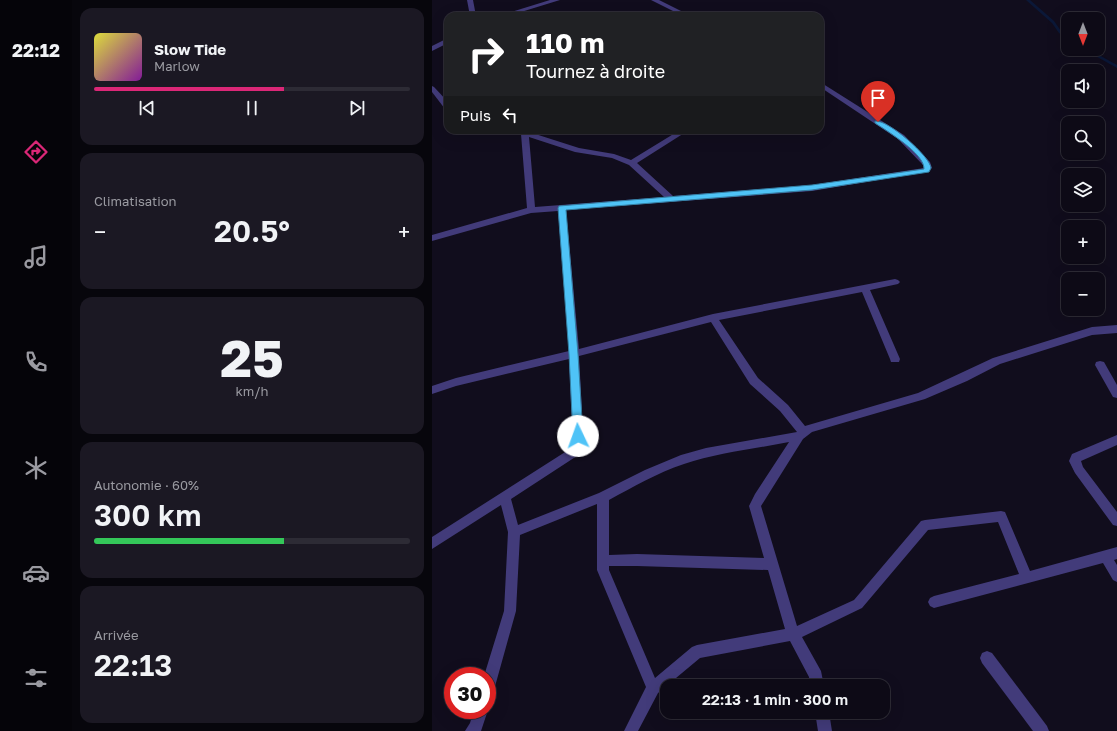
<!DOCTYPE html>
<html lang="fr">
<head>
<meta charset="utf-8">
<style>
	body { margin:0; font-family:"Golos Text",sans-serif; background:#1b1823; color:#f1f3f6; height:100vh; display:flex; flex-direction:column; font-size:15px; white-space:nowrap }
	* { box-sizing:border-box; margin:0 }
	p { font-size:13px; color:#9a9aa1 }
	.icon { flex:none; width:22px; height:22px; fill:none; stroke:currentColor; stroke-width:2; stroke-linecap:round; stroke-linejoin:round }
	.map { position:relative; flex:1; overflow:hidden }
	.details { display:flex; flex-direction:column; gap:8px; padding:8px; background:#07060c; width:360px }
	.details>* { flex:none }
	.hud { position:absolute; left:12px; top:12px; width:380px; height:122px; border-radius:12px; box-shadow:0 4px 16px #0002,0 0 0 1px #2d2b35; background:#202124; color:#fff; overflow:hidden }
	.needle { width:26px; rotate:180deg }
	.buttons { position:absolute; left:629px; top:12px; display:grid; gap:8px }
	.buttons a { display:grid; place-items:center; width:44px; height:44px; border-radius:8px; background:#0d0a16; box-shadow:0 4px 16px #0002,0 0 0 1px #2d2b35; font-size:20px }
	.speed { position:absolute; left:12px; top:667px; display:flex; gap:8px; font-size:20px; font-weight:700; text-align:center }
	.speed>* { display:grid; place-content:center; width:52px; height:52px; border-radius:50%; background:#0d0a16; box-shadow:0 4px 16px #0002,0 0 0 1px #2d2b35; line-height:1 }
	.speed .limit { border:6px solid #d22; background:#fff; color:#111 }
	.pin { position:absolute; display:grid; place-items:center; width:34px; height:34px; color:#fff; margin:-41px -17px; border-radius:50% 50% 50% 0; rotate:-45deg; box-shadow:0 0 4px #0007 }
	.pin .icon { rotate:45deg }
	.me { position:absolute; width:44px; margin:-22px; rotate:357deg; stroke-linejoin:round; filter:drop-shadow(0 0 3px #0008) }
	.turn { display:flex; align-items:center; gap:14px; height:84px; padding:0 16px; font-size:18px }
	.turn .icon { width:52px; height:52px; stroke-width:2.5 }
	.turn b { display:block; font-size:28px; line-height:34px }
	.then { display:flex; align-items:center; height:38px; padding:0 16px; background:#0003; gap:8px; font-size:15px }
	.big { font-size:30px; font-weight:600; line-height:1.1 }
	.details .card { flex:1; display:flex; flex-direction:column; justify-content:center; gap:6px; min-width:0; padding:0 14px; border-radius:12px; background:#1b1823 }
	.details .dial { align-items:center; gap:0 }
	.dial b { font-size:52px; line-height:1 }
	.song { display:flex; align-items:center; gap:12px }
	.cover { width:48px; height:48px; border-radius:6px; background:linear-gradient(135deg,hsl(60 70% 55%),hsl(290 70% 35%)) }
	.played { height:4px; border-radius:2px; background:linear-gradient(90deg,#db2777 60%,#2d2b35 60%) }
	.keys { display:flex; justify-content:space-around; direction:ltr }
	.heat { display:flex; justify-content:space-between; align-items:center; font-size:22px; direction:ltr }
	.charge { height:6px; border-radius:3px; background:linear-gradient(90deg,#34c759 60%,#2d2b35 0) }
	.trip { position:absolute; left:228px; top:679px; width:230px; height:40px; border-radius:12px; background:#0d0a16; box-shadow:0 4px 16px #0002,0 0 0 1px #2d2b35; font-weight:600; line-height:40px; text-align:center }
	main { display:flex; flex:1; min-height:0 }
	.tab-bar { display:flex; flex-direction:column; width:72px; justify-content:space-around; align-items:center; background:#050409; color:#9a9aa1 }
	.tab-bar .icon { width:28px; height:28px }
	.tab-bar .selected { color:#db2777 }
	.tab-bar b { font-size:18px; color:#f1f3f6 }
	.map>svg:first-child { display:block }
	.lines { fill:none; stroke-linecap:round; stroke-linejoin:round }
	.stream { fill:#0b1838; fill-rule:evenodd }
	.minor { fill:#423b7a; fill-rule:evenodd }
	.route { fill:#4fc3f7; stroke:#337fa1 }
</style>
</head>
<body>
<main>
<nav class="tab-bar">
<b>22:12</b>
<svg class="icon selected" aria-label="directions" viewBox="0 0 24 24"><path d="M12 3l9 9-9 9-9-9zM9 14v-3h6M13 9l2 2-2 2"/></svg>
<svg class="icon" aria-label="music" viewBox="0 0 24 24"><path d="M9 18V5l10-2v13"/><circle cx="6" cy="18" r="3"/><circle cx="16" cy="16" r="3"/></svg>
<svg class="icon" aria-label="phone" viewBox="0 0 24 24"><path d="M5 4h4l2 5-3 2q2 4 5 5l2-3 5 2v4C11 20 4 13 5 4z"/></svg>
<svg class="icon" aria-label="climate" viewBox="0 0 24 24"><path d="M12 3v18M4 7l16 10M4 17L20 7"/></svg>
<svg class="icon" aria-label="car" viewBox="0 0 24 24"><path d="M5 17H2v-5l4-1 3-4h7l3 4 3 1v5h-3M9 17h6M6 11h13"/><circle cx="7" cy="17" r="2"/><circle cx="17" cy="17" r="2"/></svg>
<svg class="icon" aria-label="filters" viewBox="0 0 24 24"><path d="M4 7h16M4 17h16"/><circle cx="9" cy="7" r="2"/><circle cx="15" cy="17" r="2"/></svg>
</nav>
<section class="details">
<div class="card">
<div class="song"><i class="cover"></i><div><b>Slow Tide</b><p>Marlow</p></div></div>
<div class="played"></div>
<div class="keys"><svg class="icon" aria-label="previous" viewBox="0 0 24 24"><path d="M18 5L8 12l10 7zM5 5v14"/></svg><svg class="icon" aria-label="pause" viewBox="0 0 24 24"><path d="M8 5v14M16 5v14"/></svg><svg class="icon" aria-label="next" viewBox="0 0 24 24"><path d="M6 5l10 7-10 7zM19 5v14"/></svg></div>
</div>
<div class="card"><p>Climatisation</p>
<div class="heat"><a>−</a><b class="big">20.5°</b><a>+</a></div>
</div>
<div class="card dial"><b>25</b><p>km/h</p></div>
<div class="card"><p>Autonomie · 60%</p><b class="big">300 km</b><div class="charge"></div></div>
<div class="card"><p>Arrivée</p><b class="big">22:13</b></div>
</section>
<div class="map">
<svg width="685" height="731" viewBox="0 0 685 731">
	<rect width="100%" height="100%" fill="#110d1d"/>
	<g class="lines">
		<!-- stream -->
		<g class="stream">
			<polygon points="594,0 598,0 622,21 629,31 636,36 636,39 627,33 620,23"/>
			<polygon points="651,49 656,49 685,65 685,68"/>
		</g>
		<!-- minor -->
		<g class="minor">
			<polygon points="35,0 41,0 44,16 38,16"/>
			<polygon points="118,0 128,0 76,16 66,16"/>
			<polygon points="219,0 227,0 259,16 251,16"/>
			<polygon points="16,38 16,43 0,51 0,46"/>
			<path d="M 388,82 L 472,135 L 498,162 L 500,168 L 494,172 L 380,191 L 134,210 L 147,349 L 281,314 L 463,279 L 466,280 L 468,282 L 466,284 L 438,290 L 468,359 L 467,362 L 459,362 L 458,359 L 430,292 L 287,320 L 326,378 L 356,405 L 373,426 L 486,393 L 561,358 L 660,327 L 685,325 L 685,333 L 660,335 L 568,364 L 535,381 L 493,399 L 380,432 L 371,439 L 329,506 L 365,626 L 422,600 L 489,521 L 493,520 L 569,511 L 573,512 L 598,571 L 685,547 L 685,559 L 682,560 L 685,565 L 685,582 L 681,580 L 671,563 L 502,608 L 498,606 L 496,602 L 498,598 L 502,596 L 587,574 L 566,522 L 496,530 L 430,608 L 370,637 L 389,671 L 392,686 L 378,686 L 377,677 L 358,641 L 268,658 L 226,693 L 206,731 L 192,731 L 214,687 L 165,570 L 165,504 L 88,535 L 84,611 L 62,690 L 60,695 L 55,697 L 55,676 L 52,676 L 72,611 L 76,532 L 69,505 L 0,549 L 0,537 L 141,447 L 137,359 L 24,386 L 0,394 L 0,386 L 24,378 L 137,351 L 126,211 L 99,213 L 0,241 L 0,235 L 95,208 L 89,134 L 79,130 L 99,130 L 97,132 L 147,148 L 182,154 L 199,160 L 248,130 L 257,130 L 205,163 L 241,196 L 380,185 L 492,168 L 491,165 L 466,139 L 388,87 ZM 97,137 L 143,152 L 180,158 L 197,165 L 232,197 L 103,207 ZM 279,322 L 318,384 L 348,411 L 365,432 L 274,448 L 249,455 L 213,470 L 167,493 L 86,525 L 79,499 L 151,452 L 152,449 L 147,356 ZM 357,442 L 323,494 L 317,506 L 332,558 L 205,554 L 177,555 L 177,500 C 201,487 225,473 252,464 C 285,453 322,449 357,442 ZM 177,566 L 205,566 L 336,570 L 353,629 L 265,645 L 260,647 L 223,678 L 177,570 Z"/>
			<polygon points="0,86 2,87 16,102 16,109 13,109 0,92"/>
			<polygon points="668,361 672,362 685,385 685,398 681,397 663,365 664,362"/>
			<polygon points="685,435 685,445 649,461 651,467 685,512 685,526 681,525 643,473 637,461 640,454"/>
			<polygon points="555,651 560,653 615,726 617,731 601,731 550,663 548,658 550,653"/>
			<polygon points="55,708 56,710 49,731 33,731 38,723 42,710 55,710"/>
			<polygon points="383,712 397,712 400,731 386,731"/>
		</g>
	</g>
	<!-- route -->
	<path class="route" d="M 443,121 C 455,119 498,156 499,168 L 497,172 L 380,190 L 134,210 L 146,354 L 151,436 L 150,439 L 143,439 L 141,436 L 137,354 L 126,208 L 127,206 L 380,185 L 492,169 C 493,154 455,131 443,123 Z"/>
</svg>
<div class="buttons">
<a><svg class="needle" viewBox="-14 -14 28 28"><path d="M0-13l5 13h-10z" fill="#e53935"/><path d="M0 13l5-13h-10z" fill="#9a9aa1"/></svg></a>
<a><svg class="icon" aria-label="sound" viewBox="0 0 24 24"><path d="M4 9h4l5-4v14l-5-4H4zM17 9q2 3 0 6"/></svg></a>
<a><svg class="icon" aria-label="search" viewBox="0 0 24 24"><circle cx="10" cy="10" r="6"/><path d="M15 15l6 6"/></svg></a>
<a><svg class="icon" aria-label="layers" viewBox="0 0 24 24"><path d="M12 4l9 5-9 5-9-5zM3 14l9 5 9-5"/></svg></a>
<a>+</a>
<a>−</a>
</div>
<div class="speed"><div class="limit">30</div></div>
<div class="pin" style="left:446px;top:122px;background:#d93025"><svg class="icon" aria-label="arrive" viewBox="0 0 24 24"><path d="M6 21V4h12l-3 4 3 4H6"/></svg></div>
<svg class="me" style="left:146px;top:436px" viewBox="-20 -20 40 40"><circle r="19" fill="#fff"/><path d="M0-13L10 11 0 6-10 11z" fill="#4fc3f7"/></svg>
<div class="trip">22:13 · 1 min · 300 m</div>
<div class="hud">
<div class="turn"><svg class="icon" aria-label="right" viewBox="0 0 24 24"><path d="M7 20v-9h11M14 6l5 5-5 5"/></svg><div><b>110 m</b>Tournez à droite</div></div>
<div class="then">Puis<svg class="icon" aria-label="left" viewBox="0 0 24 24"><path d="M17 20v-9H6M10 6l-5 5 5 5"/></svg></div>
</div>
</div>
</main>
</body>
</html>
